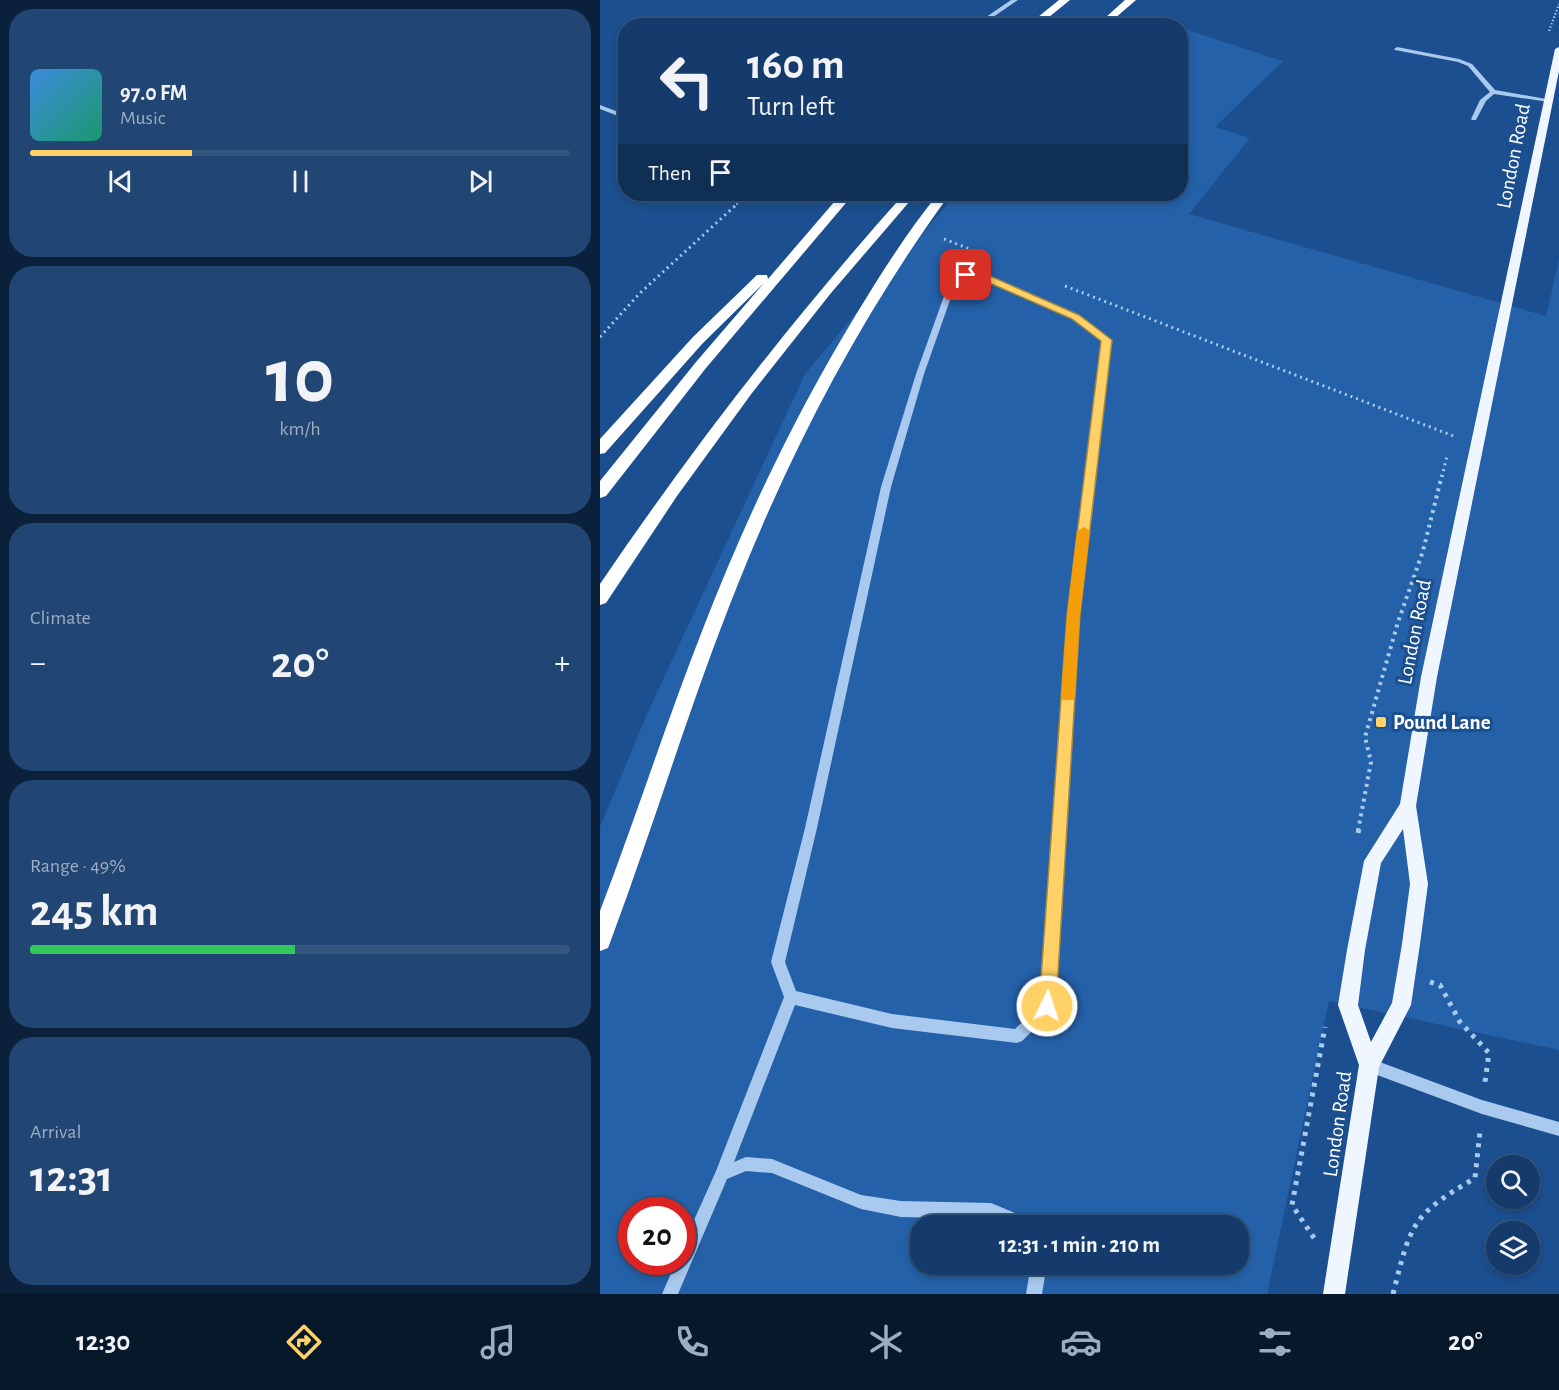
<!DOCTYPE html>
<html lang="en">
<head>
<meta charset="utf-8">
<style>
	body { margin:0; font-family:"Alegreya Sans",sans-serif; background:#214673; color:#f1f3f6; height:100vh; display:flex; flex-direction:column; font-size:22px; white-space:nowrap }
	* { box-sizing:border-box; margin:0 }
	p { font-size:20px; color:#9dadc1 }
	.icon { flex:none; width:33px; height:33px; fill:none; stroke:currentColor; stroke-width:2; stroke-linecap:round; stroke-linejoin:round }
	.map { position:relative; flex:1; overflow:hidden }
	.side { display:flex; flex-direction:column; gap:9px; padding:9px; background:#0b203b; width:600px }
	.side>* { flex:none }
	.banner { position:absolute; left:18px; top:18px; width:570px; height:183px; border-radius:24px; box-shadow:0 3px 9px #0003,0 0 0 2px #33557e; background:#143b6b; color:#f1f3f6; overflow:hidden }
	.buttons { position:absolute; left:886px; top:1155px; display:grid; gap:12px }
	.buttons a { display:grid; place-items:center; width:54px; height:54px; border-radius:50%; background:#143b6b; box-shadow:0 3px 9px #0003,0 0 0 2px #33557e; font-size:30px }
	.speed { position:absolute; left:18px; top:1197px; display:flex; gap:12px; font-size:30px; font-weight:700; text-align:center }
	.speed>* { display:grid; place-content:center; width:78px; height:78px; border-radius:50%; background:#143b6b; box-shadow:0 3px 9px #0003,0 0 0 2px #33557e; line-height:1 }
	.speed .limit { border:9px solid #d22; background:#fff; color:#111 }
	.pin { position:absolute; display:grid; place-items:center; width:51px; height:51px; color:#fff; margin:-26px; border-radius:12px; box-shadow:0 3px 9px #0006 }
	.me { position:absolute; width:66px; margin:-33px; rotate:4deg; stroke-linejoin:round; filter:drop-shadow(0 0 4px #0008) }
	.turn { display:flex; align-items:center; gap:21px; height:126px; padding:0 30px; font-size:27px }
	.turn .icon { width:78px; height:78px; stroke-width:2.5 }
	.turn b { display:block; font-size:42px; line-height:51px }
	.then { display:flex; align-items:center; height:57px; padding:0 30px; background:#0003; gap:12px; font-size:22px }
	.big { font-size:45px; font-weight:600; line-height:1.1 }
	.side .card { flex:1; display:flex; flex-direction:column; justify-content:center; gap:9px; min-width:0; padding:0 21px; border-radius:24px; background:#214673 }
	.side .dial { align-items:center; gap:0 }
	.dial b { font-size:78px; line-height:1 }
	.song { display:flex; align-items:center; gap:18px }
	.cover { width:72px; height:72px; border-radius:9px; background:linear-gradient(135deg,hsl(210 70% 55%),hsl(160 70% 35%)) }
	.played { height:6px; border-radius:3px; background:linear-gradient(90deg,#ffd166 30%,#33557e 30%) }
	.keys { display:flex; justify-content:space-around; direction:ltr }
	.heat { display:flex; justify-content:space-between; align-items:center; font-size:33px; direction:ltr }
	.charge { height:9px; border-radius:4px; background:linear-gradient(90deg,#34c759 49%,#33557e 0) }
	.trip { position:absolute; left:310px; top:1215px; width:339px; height:60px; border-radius:24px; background:#143b6b; box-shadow:0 3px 9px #0003,0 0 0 2px #33557e; font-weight:600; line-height:60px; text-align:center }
	.tab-bar { display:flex; height:96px; justify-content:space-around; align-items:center; background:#08182b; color:#9dadc1 }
	.tab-bar .icon { width:42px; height:42px }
	.tab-bar .on { color:#ffd166 }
	.tab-bar b { font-size:27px; color:#f1f3f6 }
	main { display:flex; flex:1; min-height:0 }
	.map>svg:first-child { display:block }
	.green { fill:#2461a8; fill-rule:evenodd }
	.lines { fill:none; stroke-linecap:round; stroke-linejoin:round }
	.path-far3 { stroke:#a9c9ee; stroke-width:2; stroke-dasharray:1.5 2; stroke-linecap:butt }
	.path-far2 { stroke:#a9c9ee; stroke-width:3; stroke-dasharray:2 4; stroke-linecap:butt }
	.path-far1 { stroke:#a9c9ee; stroke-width:4; stroke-dasharray:3 4.5; stroke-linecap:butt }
	.path { stroke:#a9c9ee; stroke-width:5; stroke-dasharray:4 6; stroke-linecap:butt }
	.minor { fill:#a9c9ee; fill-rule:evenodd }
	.major { fill:#f0f6ff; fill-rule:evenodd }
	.highway { fill:#fff; fill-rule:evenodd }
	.route { fill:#ffd166; stroke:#a68842; stroke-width:1.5 }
	.slow { fill:#f59e0b }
	.poi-dot { fill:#ffd166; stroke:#1b4f8f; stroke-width:2 }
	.labels { text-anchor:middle; stroke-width:6; stroke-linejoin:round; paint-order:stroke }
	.street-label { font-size:21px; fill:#fff; stroke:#1b4f8f }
	.poi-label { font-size:21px; font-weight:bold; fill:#fff; stroke:#1b4f8f; text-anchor:start }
</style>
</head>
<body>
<main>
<section class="side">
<div class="card">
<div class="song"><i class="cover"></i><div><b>97.0 FM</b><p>Music</p></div></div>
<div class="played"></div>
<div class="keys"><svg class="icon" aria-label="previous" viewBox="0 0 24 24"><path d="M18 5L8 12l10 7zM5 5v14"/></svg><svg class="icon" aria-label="pause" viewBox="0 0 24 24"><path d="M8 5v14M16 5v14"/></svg><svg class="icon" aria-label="next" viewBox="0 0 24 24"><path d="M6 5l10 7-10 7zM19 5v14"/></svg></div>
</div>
<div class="card dial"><b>10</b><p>km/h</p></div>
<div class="card"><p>Climate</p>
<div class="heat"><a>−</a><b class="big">20°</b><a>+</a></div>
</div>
<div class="card"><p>Range · 49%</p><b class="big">245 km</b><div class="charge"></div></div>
<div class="card"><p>Arrival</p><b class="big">12:31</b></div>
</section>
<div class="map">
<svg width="959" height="1294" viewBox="0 0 959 1294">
	<rect width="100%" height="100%" fill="#1b4f8f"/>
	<!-- green -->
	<path class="green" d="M 581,28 L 683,61 L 615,127 L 650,138 L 589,214 L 946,316 L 959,259 L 959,1050 L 729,1001 L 667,1294 L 0,1294 L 0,827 L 47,714 L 205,374 L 355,195 L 580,194 ZM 32,1210 L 82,1210 L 82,1262 L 32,1262 ZM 321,1226 L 639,1226 L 639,1264 L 321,1264 Z"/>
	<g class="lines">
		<!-- path-far3 -->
		<g class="path-far3">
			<polyline points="949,31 959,4"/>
			<polyline points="134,207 148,194"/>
		</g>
		<!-- path-far2 -->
		<g class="path-far2">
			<polyline points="344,239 385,255"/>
			<polyline points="465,286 856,437"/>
			<polyline points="0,337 40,293 136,205"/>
			<polyline points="842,477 847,456"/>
		</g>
		<!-- path-far1 -->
		<polyline class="path-far1" points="758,831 771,762 765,737 798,622 823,551 842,475"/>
		<!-- path -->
		<g class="path">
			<polyline points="758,833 759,829"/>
			<polyline points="830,982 840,985 860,1022 889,1053 885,1082"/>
			<polyline points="714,1238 692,1205 725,1027"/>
			<path d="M 793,1294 C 811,1223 811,1216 875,1178 L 880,1131"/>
		</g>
		<!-- minor -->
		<g class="minor">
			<polygon points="411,0 418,0 380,26 373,26"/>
			<polygon points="797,47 859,59 872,64 895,90 952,100 949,102 894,94 886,101 876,120 872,120 871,119 880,100 890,92 868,66 858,62 795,50 794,49"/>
			<polygon points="0,105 26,115 26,119 0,109"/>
			<path d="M 363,273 L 390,276 L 479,315 L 511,340 L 478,615 L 454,1007 L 452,1012 L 422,1041 L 417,1043 L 292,1028 L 195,1005 L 134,1162 L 146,1157 L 172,1159 L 261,1195 L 301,1201 L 391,1203 L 422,1216 L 428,1226 L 409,1226 L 391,1219 L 301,1217 L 261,1209 L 172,1173 L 146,1171 L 127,1179 L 78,1294 L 62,1294 L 76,1262 L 82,1262 L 82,1247 L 116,1171 L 184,997 L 171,962 L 205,828 L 281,487 L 316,374 L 348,285 ZM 367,277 L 385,280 L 473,319 L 503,341 L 468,615 L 441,1004 L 415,1029 L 292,1014 L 196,991 L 185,962 L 217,828 L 291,487 L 324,374 L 355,286 Z"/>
			<polygon points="769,1058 882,1100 959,1122 959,1136 882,1114 769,1072 764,1070 762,1065 764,1060"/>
			<polygon points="431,1264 447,1264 442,1294 426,1294"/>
		</g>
		<!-- major -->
		<path class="major" d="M 959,47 L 959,71 L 837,677 L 816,806 L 828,884 L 820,944 L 811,1005 L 779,1067 L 745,1294 L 723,1294 L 759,1065 L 738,1005 L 747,950 L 764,861 L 800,804 L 821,677 L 955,49 ZM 803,829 L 810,884 L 802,944 L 792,1003 L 771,1042 L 758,1005 L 765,950 L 781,863 Z"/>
		<!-- highway -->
		<g class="highway">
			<polygon points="459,0 470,0 438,26 427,26"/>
			<polygon points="525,0 536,0 506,26 496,26"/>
			<polygon points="241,194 245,194 251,197 106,368 6,496 0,498 0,481 96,362 164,283 103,343 5,453 0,454 0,439 93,337 157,275 167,275 168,279"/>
			<path d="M 304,194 L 316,194 L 231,293 L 152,393 L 77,496 L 6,603 L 0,605 L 0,584 C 93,447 194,317 304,194 Z"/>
			<path d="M 338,194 L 350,194 C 262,314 193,446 138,584 C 91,701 55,822 11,940 L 8,948 L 0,951 L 0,911 C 36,817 67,720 104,626 C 146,518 196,413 257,313 C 282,272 308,231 338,194 Z"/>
		</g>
	</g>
	<!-- route -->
	<polygon class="route" points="366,272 390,276 479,315 512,340 480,615 456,1006 453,1013 447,1015 441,1013 439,1006 467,615 501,341 472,319 385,281 363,277 363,273"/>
	<!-- slow -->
	<polygon class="slow" points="484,527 490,531 480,615 475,696 473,700 463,700 461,696 467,615 477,531"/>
	<!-- markers -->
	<rect class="poi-dot" x="775" y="716" width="12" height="12" rx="3"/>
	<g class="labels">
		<!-- street labels -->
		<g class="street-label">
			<text transform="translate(913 156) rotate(-79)" y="7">London Road</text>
			<text transform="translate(814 632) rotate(-79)" y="7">London Road</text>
			<text transform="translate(737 1124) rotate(-82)" y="7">London Road</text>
		</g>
		<!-- poi labels -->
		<g class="poi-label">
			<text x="793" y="729">Pound Lane</text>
		</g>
	</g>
</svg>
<div class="buttons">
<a><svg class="icon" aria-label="search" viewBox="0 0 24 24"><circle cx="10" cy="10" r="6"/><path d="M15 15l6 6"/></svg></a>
<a><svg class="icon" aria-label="layers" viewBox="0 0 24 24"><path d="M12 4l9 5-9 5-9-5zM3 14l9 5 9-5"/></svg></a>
</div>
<div class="speed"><div class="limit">20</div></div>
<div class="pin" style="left:366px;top:275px;background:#d93025"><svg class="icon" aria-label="arrive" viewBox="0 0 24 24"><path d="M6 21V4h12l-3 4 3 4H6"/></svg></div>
<svg class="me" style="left:447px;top:1006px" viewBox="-20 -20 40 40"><circle r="17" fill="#ffd166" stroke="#fff" stroke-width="3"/><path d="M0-11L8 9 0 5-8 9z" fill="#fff"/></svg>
<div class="trip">12:31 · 1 min · 210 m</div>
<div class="banner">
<div class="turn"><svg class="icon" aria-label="left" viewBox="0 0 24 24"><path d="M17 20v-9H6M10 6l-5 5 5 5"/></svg><div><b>160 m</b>Turn left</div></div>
<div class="then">Then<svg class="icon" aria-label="arrive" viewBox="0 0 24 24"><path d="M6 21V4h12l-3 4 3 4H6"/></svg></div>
</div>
</div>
</main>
<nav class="tab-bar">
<b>12:30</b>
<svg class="icon on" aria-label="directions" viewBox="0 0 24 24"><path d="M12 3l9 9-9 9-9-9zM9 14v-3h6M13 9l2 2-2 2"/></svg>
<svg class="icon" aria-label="music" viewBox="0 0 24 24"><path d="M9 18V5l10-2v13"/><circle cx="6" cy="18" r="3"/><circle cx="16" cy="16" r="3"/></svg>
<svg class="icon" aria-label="phone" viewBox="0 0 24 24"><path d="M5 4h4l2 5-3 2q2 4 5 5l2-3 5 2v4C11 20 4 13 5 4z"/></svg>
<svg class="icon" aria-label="climate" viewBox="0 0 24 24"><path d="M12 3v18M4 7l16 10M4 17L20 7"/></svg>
<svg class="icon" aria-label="car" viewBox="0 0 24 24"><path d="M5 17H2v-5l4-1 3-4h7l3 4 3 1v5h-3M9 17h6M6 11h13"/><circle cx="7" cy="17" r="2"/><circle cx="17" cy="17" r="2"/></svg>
<svg class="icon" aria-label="filters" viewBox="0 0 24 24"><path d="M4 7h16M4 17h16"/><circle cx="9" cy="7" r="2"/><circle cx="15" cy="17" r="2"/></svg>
<b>20°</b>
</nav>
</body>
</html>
